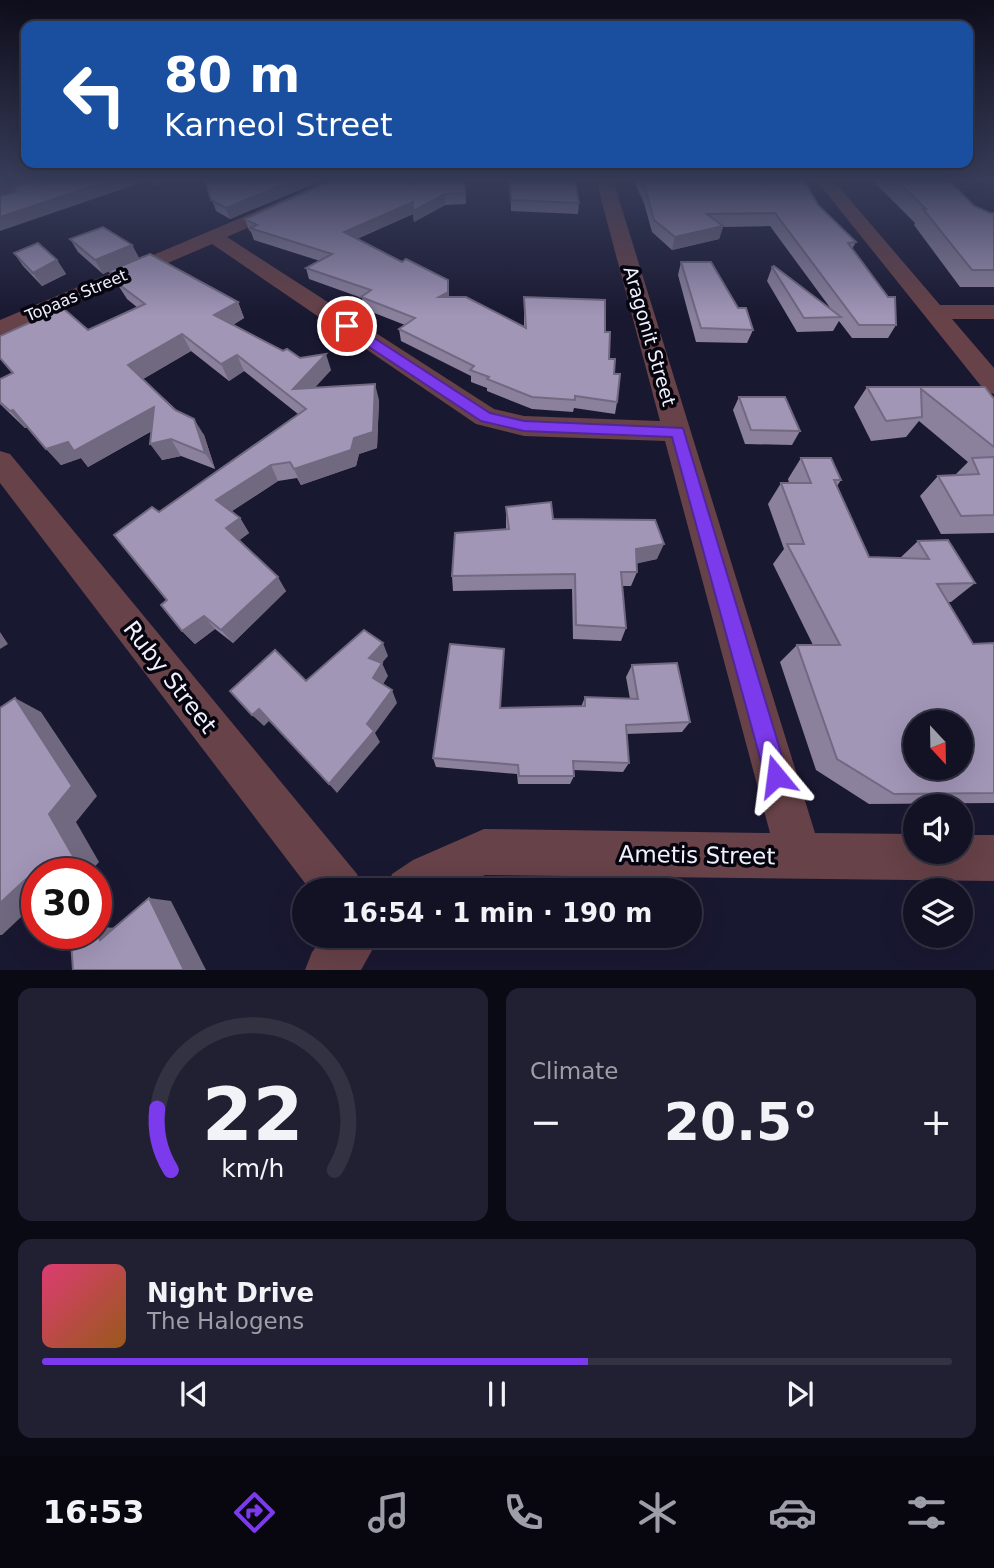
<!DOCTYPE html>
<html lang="en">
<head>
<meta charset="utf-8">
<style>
	body { margin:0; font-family:"DejaVu Sans",sans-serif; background:#202032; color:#f1f3f6; height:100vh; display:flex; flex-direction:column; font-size:26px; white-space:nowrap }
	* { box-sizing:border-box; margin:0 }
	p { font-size:23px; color:#9d9ea7 }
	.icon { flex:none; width:38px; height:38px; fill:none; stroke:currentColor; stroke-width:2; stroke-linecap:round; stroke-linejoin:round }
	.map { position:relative; height:970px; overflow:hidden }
	.details { display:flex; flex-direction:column; gap:18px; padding:18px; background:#0a0a14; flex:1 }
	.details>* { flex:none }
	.guide { position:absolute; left:21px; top:21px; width:952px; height:147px; border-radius:14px; box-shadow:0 7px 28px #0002,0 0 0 2px #323242; background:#1a4fa0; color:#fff; overflow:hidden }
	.needle { width:46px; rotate:158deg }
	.fabs { position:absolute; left:903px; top:710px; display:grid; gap:14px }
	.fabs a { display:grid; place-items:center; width:70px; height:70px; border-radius:50%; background:#131225; box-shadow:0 7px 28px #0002,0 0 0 2px #323242; font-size:35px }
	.speed { position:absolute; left:21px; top:858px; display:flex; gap:14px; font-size:35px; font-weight:700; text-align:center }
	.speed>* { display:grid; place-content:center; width:91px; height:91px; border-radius:50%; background:#131225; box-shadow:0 7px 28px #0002,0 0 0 2px #323242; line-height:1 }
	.speed .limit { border:10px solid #d22; background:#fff; color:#111 }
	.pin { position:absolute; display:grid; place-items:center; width:60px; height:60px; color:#fff; margin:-30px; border:4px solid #fff; border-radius:50%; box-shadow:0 2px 7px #0007 }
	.me { position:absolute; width:77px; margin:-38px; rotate:344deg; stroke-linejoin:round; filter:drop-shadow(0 0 5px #0008) }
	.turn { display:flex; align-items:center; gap:24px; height:147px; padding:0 28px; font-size:32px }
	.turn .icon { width:91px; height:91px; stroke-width:2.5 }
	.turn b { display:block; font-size:49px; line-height:60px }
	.big { font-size:52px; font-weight:700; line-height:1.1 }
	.details .tile { flex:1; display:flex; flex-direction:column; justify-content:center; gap:10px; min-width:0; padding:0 24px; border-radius:14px; background:#202032 }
	.details .dial { align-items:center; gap:0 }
	.dial svg { height:182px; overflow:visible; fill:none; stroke:#323242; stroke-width:7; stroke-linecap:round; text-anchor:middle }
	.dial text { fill:#f1f3f6; stroke:none }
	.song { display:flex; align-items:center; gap:21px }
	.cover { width:84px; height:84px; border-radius:10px; background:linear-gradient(135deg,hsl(340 70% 55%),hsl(30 70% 35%)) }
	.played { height:7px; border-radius:4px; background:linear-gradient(90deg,#7c3aed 60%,#323242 60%) }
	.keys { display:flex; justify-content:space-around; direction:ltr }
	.heat { display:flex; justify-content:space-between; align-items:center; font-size:38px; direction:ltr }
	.details .tiles { flex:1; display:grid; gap:18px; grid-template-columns:1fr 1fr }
	.tile:last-child { grid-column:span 2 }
	.trip { position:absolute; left:292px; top:878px; width:410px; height:70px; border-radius:35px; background:#131225; box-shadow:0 7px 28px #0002,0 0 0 2px #323242; font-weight:700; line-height:70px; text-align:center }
	.dock { display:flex; height:112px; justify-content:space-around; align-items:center; background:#08070f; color:#9d9ea7 }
	.dock .icon { width:49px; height:49px }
	.dock .current { color:#7c3aed }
	.dock b { font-size:32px; color:#f1f3f6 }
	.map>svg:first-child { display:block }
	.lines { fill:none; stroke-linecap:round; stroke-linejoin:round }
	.minor { fill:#674248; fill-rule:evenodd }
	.wall { fill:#8b819d }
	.shaded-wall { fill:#716980 }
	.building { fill:#a296b7; stroke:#716980; stroke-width:2; fill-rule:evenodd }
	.route { fill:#7c3aed; stroke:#51269a; stroke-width:2 }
	.labels { text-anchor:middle; stroke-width:7; stroke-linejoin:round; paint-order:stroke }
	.far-street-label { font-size:16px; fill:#f0f1fc; stroke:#06050f }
	.street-label { font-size:19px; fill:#f0f1fc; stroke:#06050f }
	.near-street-label { font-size:23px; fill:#f0f1fc; stroke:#06050f }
</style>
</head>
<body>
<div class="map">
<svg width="994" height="970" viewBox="0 0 994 970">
	<rect width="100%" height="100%" fill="#191831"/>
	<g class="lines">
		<!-- minor -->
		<g class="minor">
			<polygon points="16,180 43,180 0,196 0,185"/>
			<polygon points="330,180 353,180 227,237 494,409 524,416 660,421 596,180 613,180 815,833 915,834 915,852 961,852 961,835 994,835 994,881 485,875 449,891 386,891 392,874 413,860 484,829 770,833 665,441 524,436 476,424 212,244 0,335 0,320"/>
			<polygon points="816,180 833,180 940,305 994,305 994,319 952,319 994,368 994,394 985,391"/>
			<polygon points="0,451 10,454 357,874 363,891 311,891 0,483"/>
			<polygon points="325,936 380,936 361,970 305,970 312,952"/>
		</g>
	</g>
	<!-- wall -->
	<g class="wall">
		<polygon points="205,180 323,180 230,219 216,211"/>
		<polygon points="465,180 466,204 445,205 414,222 413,214 357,239 449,297 524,328 524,297 605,332 609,359 614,374 617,402 615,414 574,408 573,412 532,409 487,391 487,388 471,382 471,376 401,341 399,329 405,325 364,309 362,298 309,279 306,268 320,261 254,240 251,232 249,230 245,219 413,185"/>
		<polygon points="510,180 575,180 579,203 578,214 511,211"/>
		<polygon points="633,180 804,180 818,205 856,242 852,249 896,325 888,338 852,338 839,321 833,331 797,332 767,281 772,267 831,309 770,226 723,227 719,239 672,250 652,232 644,203"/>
		<polygon points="872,180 949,180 974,206 990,213 994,213 994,287 960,287 914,225 915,223"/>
		<polygon points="70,239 132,245 139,258 238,302 244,318 233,325 283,351 331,370 315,387 379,400 377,448 359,454 356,466 301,485 297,478 278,481 232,511 240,518 249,533 239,540 286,591 233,643 215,629 195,644 182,631 167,600 159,512 298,414 244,371 229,381 191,351 143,379 204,435 215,469 181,456 162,460 152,431 88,467 81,458 61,465 27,427 25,428 0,404 0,379 13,373 37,320 33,315 88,330 138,308 127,299 109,271 103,274 78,252"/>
		<polygon points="14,253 57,260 66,274 42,286 23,266"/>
		<polygon points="681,262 738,308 753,330 747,343 696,342 678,275"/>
		<polygon points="867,387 985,387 994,399 994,533 941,534 920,496 938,476 955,475 968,462 919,421 906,437 871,441 854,407"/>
		<polygon points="739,397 800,431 792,445 745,444 733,410"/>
		<polygon points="801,458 841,480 837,486 869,557 900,558 918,541 975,583 951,602 947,602 973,644 994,643 994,803 869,804 816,770 780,662 797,645 813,645 773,564 784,549 768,504 781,483 789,483 788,479"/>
		<polygon points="506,507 553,519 657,559 637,563 637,572 631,586 622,586 626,628 621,641 573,639 572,589 453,591 452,576 506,529"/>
		<polygon points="504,649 500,708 581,707 585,697 630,699 626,677 632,665 690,722 682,732 626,734 629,763 623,772 574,770 574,776 570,784 518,784 517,774 436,767 433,758"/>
	</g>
	<!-- shaded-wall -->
	<g class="shaded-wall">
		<polygon points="111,180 149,180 0,231 0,217"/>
		<polygon points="150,180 168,180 153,185"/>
		<polygon points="294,180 323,180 230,219 226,208"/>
		<polygon points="445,194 445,205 414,222 413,214 346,243 344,232 413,202"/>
		<polygon points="723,226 719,239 672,250 675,237"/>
		<polygon points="132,245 139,258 103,274 95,260"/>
		<polygon points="57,260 66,274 42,286 33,273"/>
		<polygon points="448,280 449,291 449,303 439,297"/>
		<polygon points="238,302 244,318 221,332 214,315"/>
		<polygon points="182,334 191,351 138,382 128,365"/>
		<polygon points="326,354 331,370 300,404 293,389"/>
		<polygon points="237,355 244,371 229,381 221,364"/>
		<polygon points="375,384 379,400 377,448 359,454 356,466 301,485 294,469 354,438"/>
		<polygon points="154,407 165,423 88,467 81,458 61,465 46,449"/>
		<polygon points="13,410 28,426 25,428 10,411"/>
		<polygon points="194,419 204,435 215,469 205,453"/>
		<polygon points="171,439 181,456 162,460 150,444"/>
		<polygon points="271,465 278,481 226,515 216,500"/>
		<polygon points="240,518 249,533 236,543 226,528"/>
		<polygon points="664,544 657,559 631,565 636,549"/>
		<polygon points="278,577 286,591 233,643 221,630"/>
		<polygon points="204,616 215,629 195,644 182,631"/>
		<polygon points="0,632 8,644 0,649"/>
		<polygon points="383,643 388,656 375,671 369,658"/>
		<polygon points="382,663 388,676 379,691 373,678"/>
		<polygon points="392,690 397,703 375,733 380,742 337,793 329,784 367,724"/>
		<polygon points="15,698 41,712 97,796 76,822 99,862 89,873 57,873 49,814"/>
		<polygon points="259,709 270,720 264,726 252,715"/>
		<polygon points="26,879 37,881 37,902 2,935 0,935 0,903"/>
		<polygon points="149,898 171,901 206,970 184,970"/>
		<polygon points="96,927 121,928 100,940 96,931"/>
	</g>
	<!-- building -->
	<g class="building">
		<polygon points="40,180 111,180 0,217 0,196 17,191 13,188"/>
		<polygon points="205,180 294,180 226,208 211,200"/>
		<polygon points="332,180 406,180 413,185 414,180 465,180 465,193 445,194 413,211 413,202 344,232 402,262 406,259 448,280 448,292 439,297 466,297 526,328 524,297 605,300 605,332 610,332 609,359 615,359 614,374 620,374 617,402 575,396 575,400 532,397 487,379 489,377 470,370 474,366 399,329 415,318 361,297 371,290 306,268 332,254 250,228 257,225 245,219"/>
		<polygon points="510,180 575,180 579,203 511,200"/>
		<polygon points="641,180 804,180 818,205 856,242 848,243 888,297 895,297 896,325 859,325 775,213 707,214 723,226 675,237 654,220 646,191"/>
		<polygon points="896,180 949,180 974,206 990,213 994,213 994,270 972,270 923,209 926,209"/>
		<polygon points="103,227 132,245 95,260 70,239"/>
		<polygon points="38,243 57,260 33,273 14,253"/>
		<polygon points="150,254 238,302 214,315 283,351 287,349 300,358 326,354 293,389 375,384 373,432 354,438 351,450 294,469 290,462 271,465 216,500 240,518 226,528 278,577 221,630 204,616 182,631 161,605 167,600 114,535 152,507 159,512 306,409 237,355 221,364 182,334 128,365 175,410 194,419 205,453 171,439 150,444 154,407 74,451 68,442 46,449 13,410 10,411 0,402 0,379 13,373 0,358 0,336 38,319 33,315 57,303 88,330 145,304 117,283 121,281 109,271"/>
		<polygon points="681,262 711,262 738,308 746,308 753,330 701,328"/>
		<polygon points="774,266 841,317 804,318 772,267"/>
		<polygon points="867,387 985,387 994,399 994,447 921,389 922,417 886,421"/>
		<polygon points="739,397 785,397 800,431 751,430"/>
		<polygon points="994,457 994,515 961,516 938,476 979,474 972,458"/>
		<path d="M 801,458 L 831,458 L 841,480 L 834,480 L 869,557 L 929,559 L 918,541 L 948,540 L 975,583 L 937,584 L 973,644 L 994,643 L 994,793 L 894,794 L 837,759 L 797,645 L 840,645 L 787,544 L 804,544 L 781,483 L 811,483 ZM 915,723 L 961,723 L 961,768 L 915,768 Z"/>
		<polygon points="551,502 553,519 655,520 664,544 636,549 637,572 621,572 626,628 576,625 575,574 452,576 455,533 509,529 506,507"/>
		<polygon points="364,630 383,643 369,658 382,663 373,678 392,690 367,724 374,731 329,784 259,709 252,715 230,691 275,650 306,681"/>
		<polygon points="450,644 504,649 500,708 585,706 585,697 638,699 632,665 677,663 690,722 626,725 629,763 573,761 574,776 519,776 518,765 433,758"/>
		<polygon points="15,698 72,786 49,814 73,856 57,873 37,873 37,894 26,879 0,903 0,708"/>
		<polygon points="149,898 184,970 73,970 71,942 85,933 96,933 96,931 100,940"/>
	</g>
	<!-- sky -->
	<linearGradient id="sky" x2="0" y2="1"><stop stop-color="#0e0d1b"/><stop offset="0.57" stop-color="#383d5a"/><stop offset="1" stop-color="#383d5a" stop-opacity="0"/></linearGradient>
	<rect width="994" height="316" fill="url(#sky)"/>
	<!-- route -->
	<polygon class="route" points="342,323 351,323 490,413 524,421 683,428 788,776 784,784 776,788 768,784 765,776 672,437 524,431 481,421 342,329"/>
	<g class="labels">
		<!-- far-street labels -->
		<g class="far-street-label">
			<text transform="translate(76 295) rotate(-23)" y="6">Topaas Street</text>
		</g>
		<!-- street labels -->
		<g class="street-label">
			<text transform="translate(650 336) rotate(74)" y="7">Aragonit Street</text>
		</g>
		<!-- near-street labels -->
		<g class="near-street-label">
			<text transform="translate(170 677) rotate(52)" y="8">Ruby Street</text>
			<text transform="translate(697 855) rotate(1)" y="8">Ametis Street</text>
		</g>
	</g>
</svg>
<div class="fabs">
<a><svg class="needle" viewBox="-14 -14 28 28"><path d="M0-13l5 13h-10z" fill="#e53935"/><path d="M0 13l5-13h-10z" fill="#9d9ea7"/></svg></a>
<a><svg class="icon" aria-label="sound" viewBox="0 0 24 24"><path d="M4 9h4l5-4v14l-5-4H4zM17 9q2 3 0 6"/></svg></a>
<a><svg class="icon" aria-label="layers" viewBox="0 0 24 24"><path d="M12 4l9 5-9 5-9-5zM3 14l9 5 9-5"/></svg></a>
</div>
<div class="speed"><div class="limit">30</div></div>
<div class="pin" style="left:347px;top:326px;background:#d93025"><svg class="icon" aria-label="arrive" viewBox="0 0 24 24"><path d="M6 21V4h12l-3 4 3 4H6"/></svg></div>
<svg class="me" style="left:776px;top:776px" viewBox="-20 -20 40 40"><path d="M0-17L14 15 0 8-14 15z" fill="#7c3aed" stroke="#fff" stroke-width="4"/></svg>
<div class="trip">16:54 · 1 min · 190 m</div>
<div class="guide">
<div class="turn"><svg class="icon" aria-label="left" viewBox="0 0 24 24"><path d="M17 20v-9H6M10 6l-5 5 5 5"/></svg><div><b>80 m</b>Karneol Street</div></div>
</div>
</div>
<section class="details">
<div class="tiles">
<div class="tile dial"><svg viewBox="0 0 100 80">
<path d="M14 69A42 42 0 1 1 86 69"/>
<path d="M14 69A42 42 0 0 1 8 42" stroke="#7c3aed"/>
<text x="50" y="56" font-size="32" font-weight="700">22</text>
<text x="50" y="72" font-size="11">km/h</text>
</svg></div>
<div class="tile"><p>Climate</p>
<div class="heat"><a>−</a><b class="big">20.5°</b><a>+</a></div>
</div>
<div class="tile">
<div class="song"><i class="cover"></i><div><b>Night Drive</b><p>The Halogens</p></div></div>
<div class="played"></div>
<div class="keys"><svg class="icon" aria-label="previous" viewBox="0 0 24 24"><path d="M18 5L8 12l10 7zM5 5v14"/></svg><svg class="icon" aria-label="pause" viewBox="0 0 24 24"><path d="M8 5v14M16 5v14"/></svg><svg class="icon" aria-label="next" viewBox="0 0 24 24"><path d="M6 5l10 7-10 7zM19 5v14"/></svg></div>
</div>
</div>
</section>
<nav class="dock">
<b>16:53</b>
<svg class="icon current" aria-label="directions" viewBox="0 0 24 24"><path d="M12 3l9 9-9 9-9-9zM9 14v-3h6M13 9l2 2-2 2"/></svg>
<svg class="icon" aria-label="music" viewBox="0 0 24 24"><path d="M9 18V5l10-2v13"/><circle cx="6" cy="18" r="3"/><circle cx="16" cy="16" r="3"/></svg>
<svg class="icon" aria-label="phone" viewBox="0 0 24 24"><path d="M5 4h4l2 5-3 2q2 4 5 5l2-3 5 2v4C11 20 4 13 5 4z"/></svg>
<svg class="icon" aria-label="climate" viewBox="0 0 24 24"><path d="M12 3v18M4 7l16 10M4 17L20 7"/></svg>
<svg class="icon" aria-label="car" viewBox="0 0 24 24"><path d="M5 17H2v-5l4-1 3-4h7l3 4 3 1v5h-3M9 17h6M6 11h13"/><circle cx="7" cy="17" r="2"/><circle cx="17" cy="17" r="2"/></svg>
<svg class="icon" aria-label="filters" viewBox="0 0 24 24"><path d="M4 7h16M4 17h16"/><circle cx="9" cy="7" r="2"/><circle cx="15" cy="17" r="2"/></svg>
</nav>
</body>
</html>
